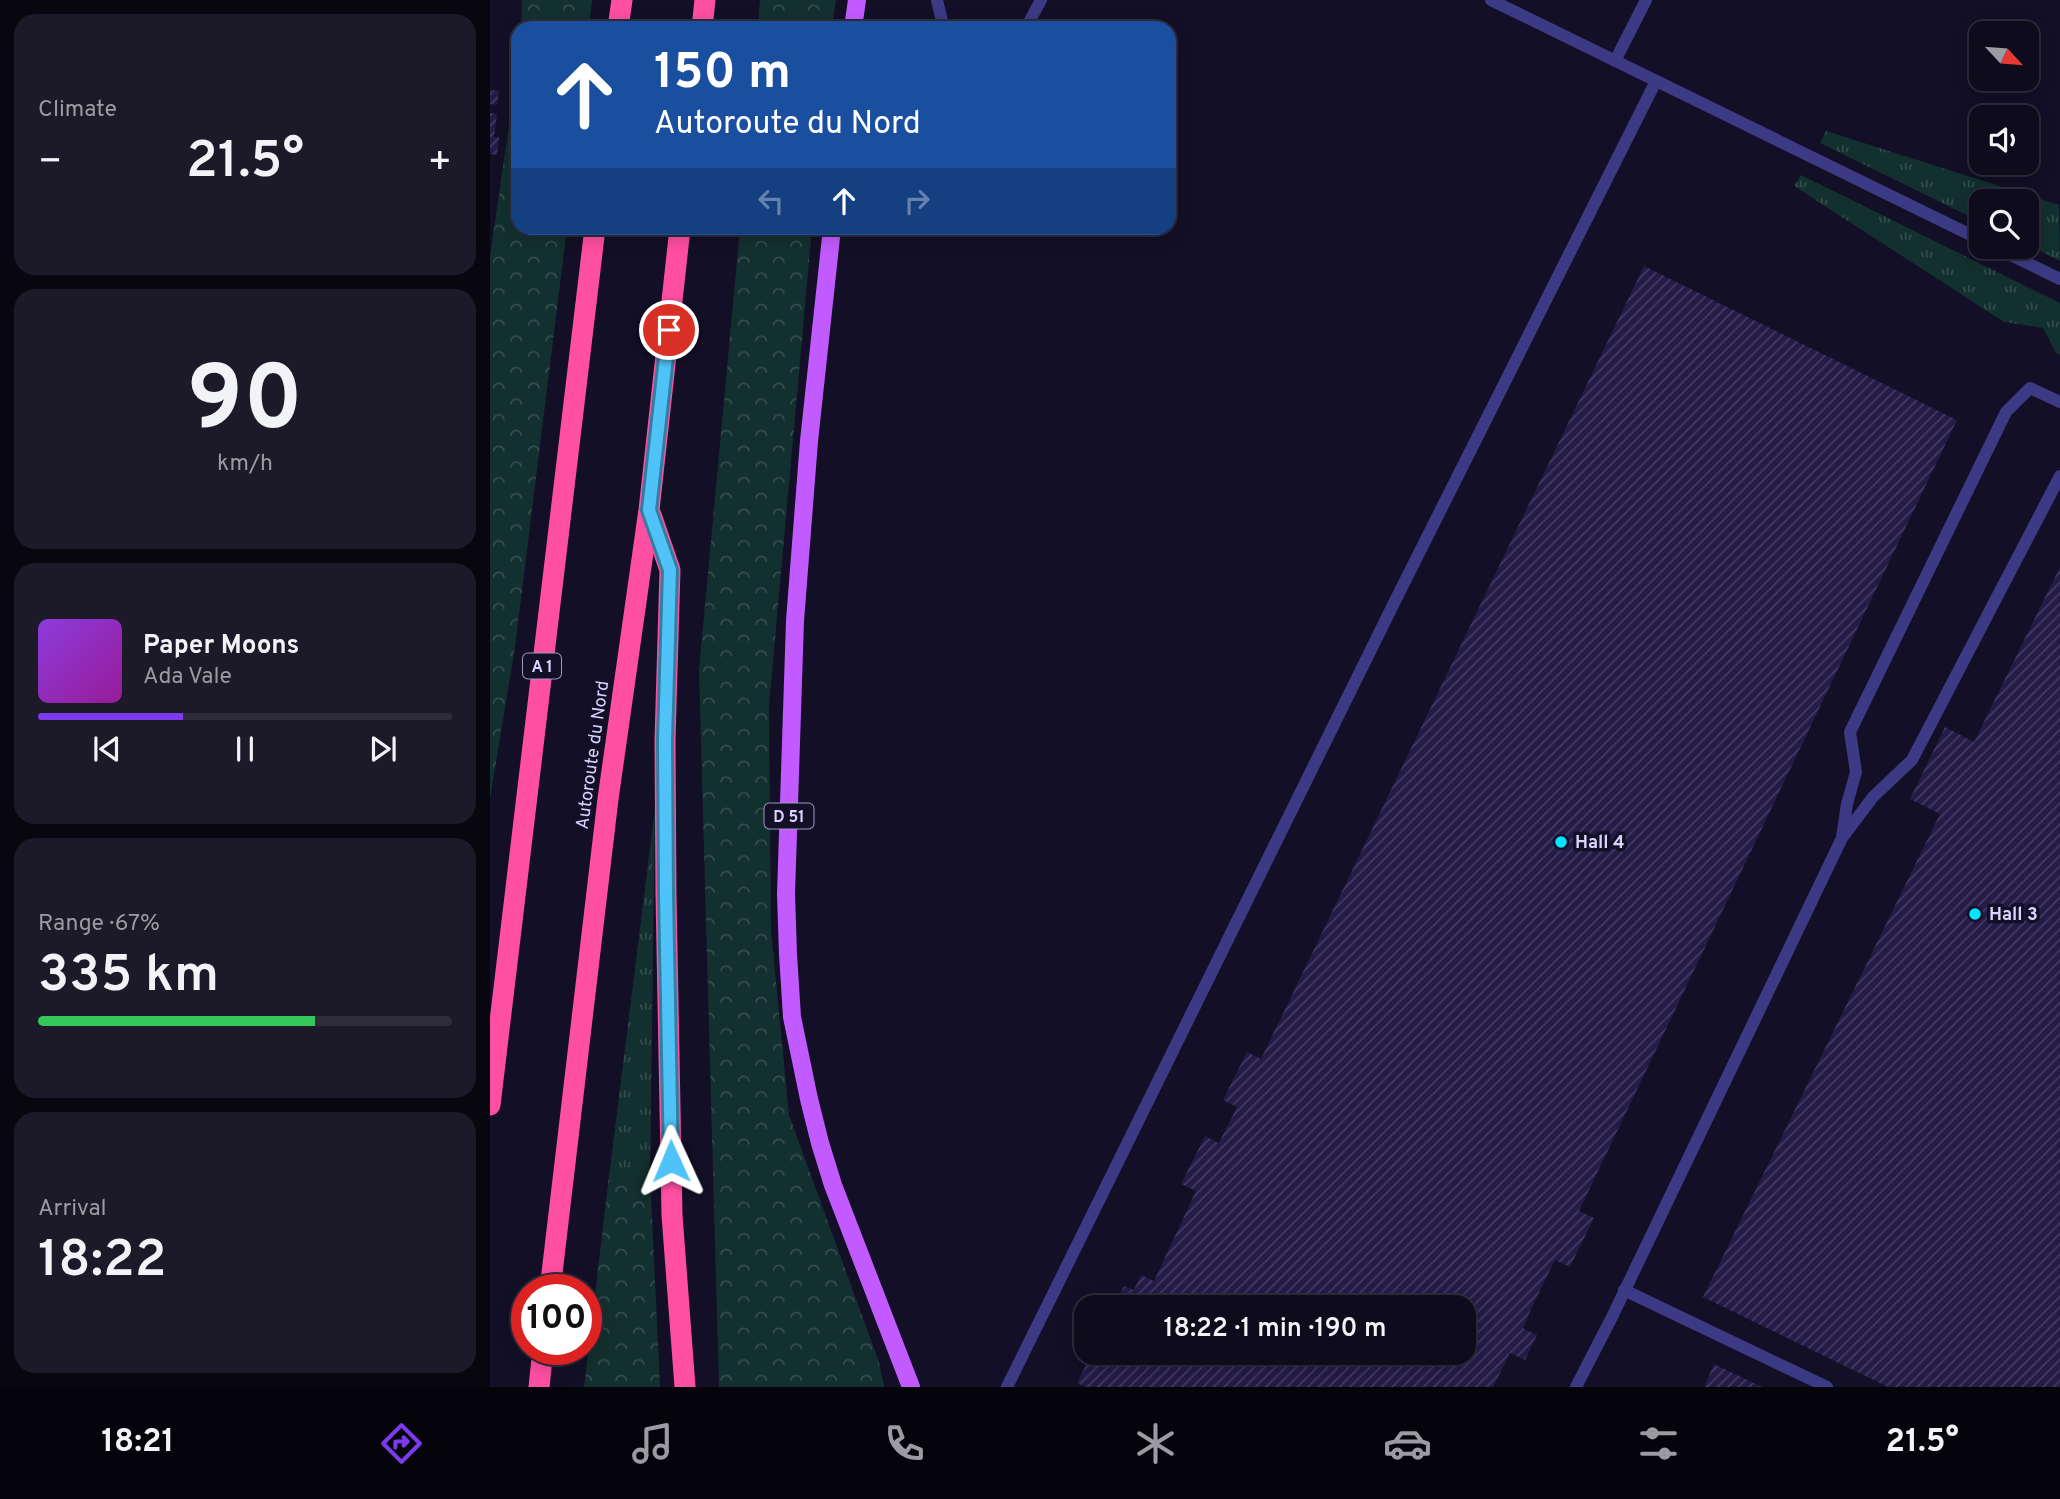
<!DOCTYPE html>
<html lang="en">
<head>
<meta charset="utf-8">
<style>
	body { margin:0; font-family:Overpass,sans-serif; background:#1c1929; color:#f1f3f6; height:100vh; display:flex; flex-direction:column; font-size:26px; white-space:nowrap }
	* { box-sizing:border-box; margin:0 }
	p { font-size:23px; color:#9b9ba3 }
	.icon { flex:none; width:38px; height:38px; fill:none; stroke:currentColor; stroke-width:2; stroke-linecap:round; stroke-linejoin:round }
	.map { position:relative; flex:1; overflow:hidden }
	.side { display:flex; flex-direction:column; gap:14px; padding:14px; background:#08060f; width:490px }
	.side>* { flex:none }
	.top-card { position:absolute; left:21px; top:21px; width:665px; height:214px; border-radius:21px; box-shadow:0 4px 18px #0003,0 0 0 2px #2e2b3b; background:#1a4fa0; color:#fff; overflow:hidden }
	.needle { width:46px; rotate:116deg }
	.fabs { position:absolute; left:1479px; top:21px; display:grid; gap:14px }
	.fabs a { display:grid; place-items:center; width:70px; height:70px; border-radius:14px; background:#0e0b1c; box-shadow:0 4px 18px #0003,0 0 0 2px #2e2b3b; font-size:35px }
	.speed { position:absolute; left:21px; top:1274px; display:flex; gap:14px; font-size:35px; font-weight:700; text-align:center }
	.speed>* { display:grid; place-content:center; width:91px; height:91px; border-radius:50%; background:#0e0b1c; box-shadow:0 4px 18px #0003,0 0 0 2px #2e2b3b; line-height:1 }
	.speed .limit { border:10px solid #d22; background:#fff; color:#111 }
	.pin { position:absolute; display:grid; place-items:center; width:60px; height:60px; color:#fff; margin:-30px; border:4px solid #fff; border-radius:50%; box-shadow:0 2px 7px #0007 }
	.me { position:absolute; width:77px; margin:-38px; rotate:359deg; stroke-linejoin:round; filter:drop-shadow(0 0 5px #0008) }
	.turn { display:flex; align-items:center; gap:24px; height:147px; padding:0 28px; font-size:32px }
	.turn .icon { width:91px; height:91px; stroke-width:2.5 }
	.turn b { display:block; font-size:49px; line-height:60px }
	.lanes { display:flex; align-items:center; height:66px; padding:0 28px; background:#0003; justify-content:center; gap:35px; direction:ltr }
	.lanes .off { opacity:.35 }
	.big { font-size:52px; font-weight:600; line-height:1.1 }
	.side .card { flex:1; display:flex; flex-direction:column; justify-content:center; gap:10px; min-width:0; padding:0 24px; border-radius:21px; background:#1c1929 }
	.side .dial { align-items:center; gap:0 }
	.dial b { font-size:91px; line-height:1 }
	.song { display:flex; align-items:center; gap:21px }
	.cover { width:84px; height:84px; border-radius:10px; background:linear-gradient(135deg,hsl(270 70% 55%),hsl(300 70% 35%)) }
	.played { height:7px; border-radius:4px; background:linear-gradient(90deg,#7c3aed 35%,#2e2b3b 35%) }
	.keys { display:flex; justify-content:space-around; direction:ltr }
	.heat { display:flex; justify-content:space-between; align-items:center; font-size:38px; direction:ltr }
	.charge { height:10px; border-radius:5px; background:linear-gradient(90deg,#34c759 67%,#2e2b3b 0) }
	.trip { position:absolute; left:584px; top:1295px; width:402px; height:70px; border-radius:21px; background:#0e0b1c; box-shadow:0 4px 18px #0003,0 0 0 2px #2e2b3b; font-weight:600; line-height:70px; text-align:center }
	.menu { display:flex; height:112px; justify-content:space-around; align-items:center; background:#06040b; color:#9b9ba3 }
	.menu .icon { width:49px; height:49px }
	.menu .current { color:#7c3aed }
	.menu b { font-size:32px; color:#f1f3f6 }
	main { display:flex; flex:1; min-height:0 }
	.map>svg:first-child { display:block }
	.grass { fill:url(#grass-tufts) }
	.forest { fill:url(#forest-crowns) }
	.building { fill:url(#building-hatch) }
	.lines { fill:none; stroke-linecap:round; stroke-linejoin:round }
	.service { stroke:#3d3a85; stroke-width:12 }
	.primary { stroke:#c25bff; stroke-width:18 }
	.motorway { stroke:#ff4fa3; stroke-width:21 }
	.route-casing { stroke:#337fa1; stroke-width:18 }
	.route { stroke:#4fc3f7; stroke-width:12 }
	.poi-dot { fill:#00e5ff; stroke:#130f26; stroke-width:2.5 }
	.labels { text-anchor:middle; stroke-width:7; stroke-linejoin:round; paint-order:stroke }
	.shield { fill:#130f26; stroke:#9e99be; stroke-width:2 }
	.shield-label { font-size:16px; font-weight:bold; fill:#d9d4ff }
	.street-label { font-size:18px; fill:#d9d4ff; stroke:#130f26 }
	.poi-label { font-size:18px; font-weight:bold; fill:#d9d4ff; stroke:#130f26; text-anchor:start }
</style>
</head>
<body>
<main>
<section class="side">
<div class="card"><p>Climate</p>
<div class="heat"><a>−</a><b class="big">21.5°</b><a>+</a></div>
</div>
<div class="card dial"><b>90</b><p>km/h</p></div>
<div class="card">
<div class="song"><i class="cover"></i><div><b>Paper Moons</b><p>Ada Vale</p></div></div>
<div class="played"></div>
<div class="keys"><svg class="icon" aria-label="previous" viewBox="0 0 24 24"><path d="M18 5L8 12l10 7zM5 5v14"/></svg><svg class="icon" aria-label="pause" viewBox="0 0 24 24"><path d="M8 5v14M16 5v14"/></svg><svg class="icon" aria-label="next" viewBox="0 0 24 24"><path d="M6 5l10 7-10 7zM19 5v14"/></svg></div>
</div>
<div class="card"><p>Range · 67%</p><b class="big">335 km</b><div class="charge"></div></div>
<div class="card"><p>Arrival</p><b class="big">18:22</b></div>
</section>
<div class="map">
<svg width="1570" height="1387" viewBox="0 0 1570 1387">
	<defs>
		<pattern id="grass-tufts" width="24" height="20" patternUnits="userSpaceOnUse" patternTransform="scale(1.75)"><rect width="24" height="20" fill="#12302f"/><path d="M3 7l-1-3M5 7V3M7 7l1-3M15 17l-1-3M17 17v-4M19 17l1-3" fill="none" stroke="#344d4e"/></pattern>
		<pattern id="forest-crowns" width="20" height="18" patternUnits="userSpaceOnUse" patternTransform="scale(1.75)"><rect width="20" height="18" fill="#12302f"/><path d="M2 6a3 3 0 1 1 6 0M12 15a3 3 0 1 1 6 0" fill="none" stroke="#344d4e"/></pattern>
		<pattern id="building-hatch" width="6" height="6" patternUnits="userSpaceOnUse" patternTransform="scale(1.75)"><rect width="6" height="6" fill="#241b47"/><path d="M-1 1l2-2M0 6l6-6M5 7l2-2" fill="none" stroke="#433b63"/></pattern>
	</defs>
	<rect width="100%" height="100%" fill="#130f26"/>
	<!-- grass -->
	<g class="grass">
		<polygon points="1336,131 1569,205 1570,261 1537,244 1536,201 1491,201 1491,222 1330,143"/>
		<polygon points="1311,175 1570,303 1570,355 1566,353 1553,328 1514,322 1304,186"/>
		<polygon points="165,808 160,1175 118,1184"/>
	</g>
	<!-- forest -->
	<g class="forest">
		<polygon points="32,0 102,0 99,28 31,28"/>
		<polygon points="270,0 346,0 342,28 268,28"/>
		<polygon points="28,62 28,228 77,228 25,647 0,799 0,257"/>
		<polygon points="250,228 322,228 279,706 281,930 299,1115 389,1362 394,1387 229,1387 209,670"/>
		<polygon points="160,1175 170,1387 94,1387 118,1184"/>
	</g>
	<!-- building -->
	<g class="building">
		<polygon points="0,90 9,91 7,105 0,104"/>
		<polygon points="0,113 7,114 4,137 9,137 7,155 0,154"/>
		<polygon points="1154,266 1467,420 1089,1211 1104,1218 1080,1267 1065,1260 1041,1309 1033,1328 1047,1335 1035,1360 1020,1353 1003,1387 596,1387 587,1383 602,1353 975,1353 975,1307 624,1307 634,1286 644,1290 651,1275 664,1281 706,1191 691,1184 715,1136 729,1143 747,1107 733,1100 757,1052 771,1059"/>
		<polygon points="1570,567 1570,1387 1398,1387 1213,1297 1450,814 1420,799 1455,727 1484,742"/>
		<polygon points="1224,1364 1272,1387 1214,1387"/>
	</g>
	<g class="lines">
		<!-- service -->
		<g class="service">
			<polyline points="447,0 452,21 457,28"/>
			<polyline points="1001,0 1491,240"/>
			<polyline points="536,28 551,0"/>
			<polyline points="1125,61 1156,0"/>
			<polyline points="1504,247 1570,279"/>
			<polyline points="1352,837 1357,804 1366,772 1360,732 1516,412 1540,388 1570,402"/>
			<polyline points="1134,1290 1337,1387"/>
			<polyline points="517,1387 904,603 1166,81"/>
			<polyline points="1086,1387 1123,1315 1352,838 1383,797 1422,760 1570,476"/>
		</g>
		<!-- primary -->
		<g class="primary">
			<polyline points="363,28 367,0"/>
			<polyline points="342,228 319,441 305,621 296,894 298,954 302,1017 319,1099 330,1143 343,1185 421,1387"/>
		</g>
		<!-- motorway -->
		<g class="motorway">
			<polyline points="128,28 132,0"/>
			<polyline points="212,28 215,0"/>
			<polyline points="161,515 180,570 175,740 176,894 182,1215 195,1387"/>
			<polyline points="0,1105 105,228"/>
			<polyline points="60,1290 118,799 159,510 190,228"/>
			<polyline points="49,1387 53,1349"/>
		</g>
	</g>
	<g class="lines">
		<defs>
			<polyline id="route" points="179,330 159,510 180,570 175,740 176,894 181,1161"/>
		</defs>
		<!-- route casing -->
		<use href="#route" class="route-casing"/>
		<!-- route -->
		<use href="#route" class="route"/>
	</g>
	<!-- markers -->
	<g class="poi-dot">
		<circle cx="1071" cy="842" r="7"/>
		<circle cx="1485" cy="914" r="7"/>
	</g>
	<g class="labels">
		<!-- shield labels -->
		<g class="shield">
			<rect x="33" y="653.5" width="38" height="25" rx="5"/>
			<rect x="274.5" y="803.5" width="49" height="25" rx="5"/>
		</g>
		<g class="shield-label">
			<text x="52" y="672">A 1</text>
			<text x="299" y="822">D 51</text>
		</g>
		<!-- street labels -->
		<g class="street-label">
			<text transform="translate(102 755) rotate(-82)" y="6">Autoroute du Nord</text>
		</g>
		<!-- poi labels -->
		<g class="poi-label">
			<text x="1085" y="848">Hall 4</text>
			<text x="1499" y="920">Hall 3</text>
		</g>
	</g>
</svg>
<div class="fabs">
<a><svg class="needle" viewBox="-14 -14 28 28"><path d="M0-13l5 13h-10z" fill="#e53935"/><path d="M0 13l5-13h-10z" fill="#9b9ba3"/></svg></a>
<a><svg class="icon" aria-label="sound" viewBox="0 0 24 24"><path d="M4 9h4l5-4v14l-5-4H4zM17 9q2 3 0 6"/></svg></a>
<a><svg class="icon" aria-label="search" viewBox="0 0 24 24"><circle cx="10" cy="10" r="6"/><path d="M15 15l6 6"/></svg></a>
</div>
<div class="speed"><div class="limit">100</div></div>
<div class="pin" style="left:179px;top:330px;background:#d93025"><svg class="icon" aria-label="arrive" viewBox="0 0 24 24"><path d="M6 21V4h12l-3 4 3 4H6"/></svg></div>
<svg class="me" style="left:181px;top:1161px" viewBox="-20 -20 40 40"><path d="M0-17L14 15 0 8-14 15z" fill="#4fc3f7" stroke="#fff" stroke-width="4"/></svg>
<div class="trip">18:22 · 1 min · 190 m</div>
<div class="top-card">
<div class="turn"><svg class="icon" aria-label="ahead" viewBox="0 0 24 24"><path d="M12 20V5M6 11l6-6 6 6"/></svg><div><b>150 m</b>Autoroute du Nord</div></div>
<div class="lanes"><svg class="icon off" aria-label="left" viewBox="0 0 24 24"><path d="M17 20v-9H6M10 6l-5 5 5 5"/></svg><svg class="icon" aria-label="ahead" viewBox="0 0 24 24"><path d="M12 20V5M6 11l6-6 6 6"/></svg><svg class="icon off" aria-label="right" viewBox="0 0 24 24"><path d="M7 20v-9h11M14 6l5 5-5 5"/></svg></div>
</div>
</div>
</main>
<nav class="menu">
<b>18:21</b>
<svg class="icon current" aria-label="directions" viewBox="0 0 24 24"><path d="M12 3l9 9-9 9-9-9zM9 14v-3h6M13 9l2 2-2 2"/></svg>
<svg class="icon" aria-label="music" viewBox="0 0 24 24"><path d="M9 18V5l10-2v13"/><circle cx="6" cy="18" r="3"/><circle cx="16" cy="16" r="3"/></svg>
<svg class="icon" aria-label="phone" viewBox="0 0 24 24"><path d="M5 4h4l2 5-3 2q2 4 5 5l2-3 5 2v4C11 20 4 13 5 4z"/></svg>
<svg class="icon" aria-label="climate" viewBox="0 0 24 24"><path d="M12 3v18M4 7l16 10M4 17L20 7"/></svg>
<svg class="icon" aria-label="car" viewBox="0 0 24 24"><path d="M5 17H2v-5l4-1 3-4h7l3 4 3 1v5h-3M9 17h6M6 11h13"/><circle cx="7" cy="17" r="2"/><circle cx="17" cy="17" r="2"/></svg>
<svg class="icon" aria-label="filters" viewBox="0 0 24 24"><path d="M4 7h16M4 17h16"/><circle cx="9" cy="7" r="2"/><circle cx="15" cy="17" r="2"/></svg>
<b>21.5°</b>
</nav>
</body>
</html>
